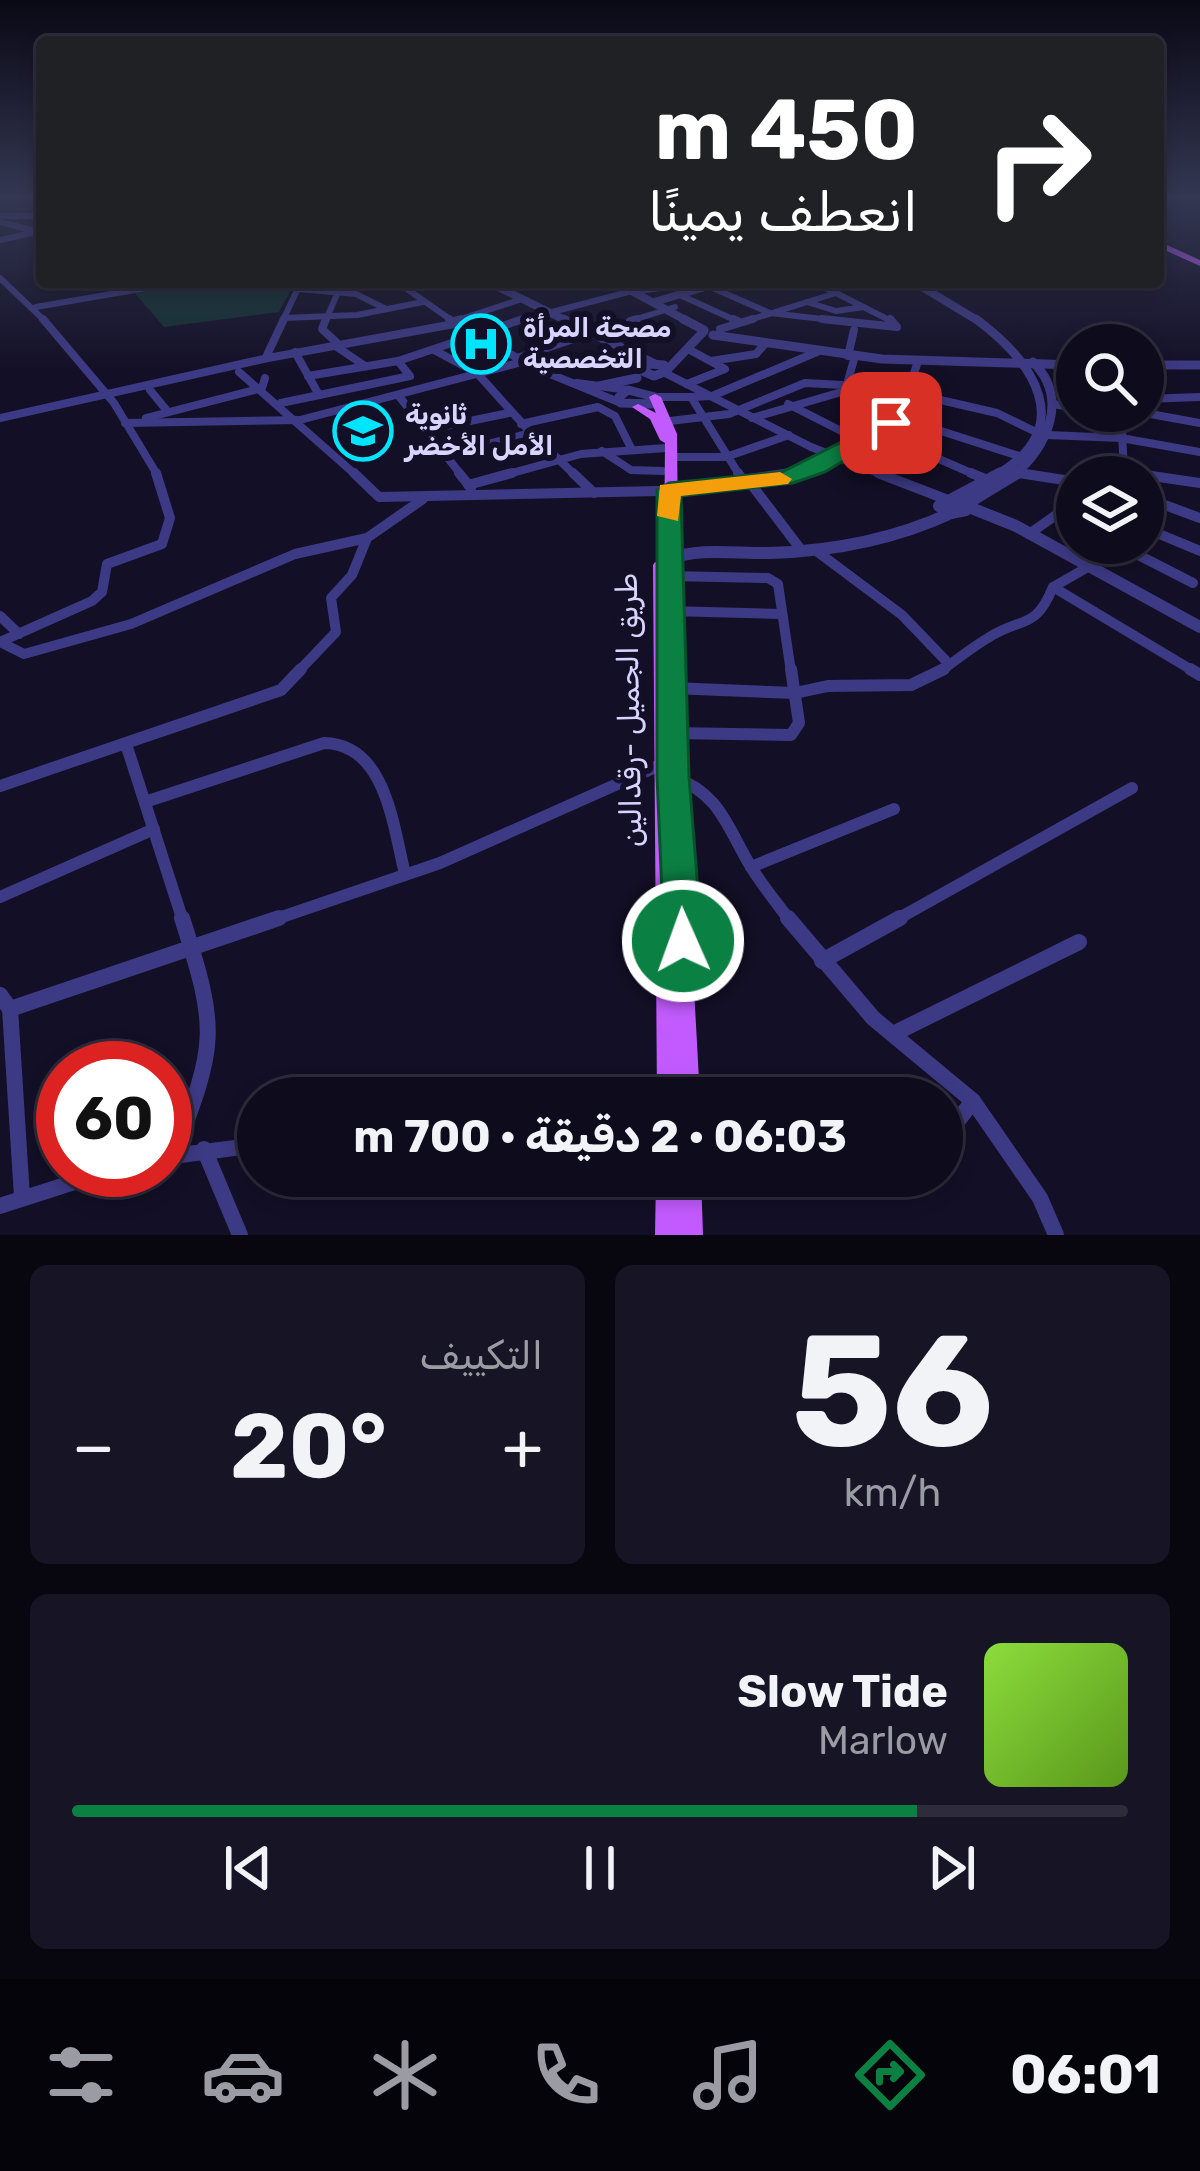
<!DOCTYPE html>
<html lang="ar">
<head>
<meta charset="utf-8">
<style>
	body { margin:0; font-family:Rubik,"Noto Sans Arabic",sans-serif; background:#171425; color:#f1f3f6; direction:rtl; height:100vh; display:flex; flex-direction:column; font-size:45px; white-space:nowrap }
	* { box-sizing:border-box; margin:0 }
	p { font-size:39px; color:#9b9ba3 }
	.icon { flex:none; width:66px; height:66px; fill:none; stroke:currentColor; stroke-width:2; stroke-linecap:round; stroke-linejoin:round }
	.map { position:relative; height:1235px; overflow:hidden; direction:ltr }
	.drawer { display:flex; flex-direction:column; gap:30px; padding:30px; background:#08060f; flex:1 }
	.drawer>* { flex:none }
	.banner { position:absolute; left:36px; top:36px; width:1128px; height:252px; border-radius:12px; box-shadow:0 6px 18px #0003,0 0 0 3px #2e2b3b; direction:rtl; background:#202124; color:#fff; overflow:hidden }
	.fabs { position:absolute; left:1056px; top:324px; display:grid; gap:24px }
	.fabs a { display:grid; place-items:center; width:108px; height:108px; border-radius:50%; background:#0e0b1c; box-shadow:0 6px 18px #0003,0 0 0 3px #2e2b3b; font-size:60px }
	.speed { position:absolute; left:36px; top:1041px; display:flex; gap:24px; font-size:60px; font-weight:700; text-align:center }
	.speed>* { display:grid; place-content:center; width:156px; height:156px; border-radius:50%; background:#0e0b1c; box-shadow:0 6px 18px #0003,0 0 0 3px #2e2b3b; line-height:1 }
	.speed .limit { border:18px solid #d22; background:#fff; color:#111 }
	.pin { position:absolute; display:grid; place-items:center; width:102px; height:102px; color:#fff; margin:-51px; border-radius:24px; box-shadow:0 6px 18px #0006 }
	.me { position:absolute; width:132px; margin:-66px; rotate:358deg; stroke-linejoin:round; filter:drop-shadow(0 0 9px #0008) }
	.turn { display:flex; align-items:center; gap:42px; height:252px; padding:0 48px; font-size:54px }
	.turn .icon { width:156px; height:156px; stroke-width:2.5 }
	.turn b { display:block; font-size:84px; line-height:102px }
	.big { font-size:90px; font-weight:700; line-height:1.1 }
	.drawer .tile { flex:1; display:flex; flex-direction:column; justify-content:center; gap:18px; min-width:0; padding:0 42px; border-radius:18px; background:#171425 }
	.drawer .dial { align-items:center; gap:0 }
	.dial b { font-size:156px; line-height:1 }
	.song { display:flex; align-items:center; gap:36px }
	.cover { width:144px; height:144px; border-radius:18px; background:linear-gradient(135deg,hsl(90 70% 55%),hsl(90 70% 35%)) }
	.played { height:12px; border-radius:6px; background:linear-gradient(90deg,#0b8043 80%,#2e2b3b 80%) }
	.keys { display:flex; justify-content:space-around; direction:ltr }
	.heat { display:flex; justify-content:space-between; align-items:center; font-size:66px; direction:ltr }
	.drawer .tiles { flex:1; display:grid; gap:30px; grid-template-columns:1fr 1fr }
	.tile:last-child { grid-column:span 2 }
	.trip { position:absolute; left:237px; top:1077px; width:726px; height:120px; border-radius:60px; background:#0e0b1c; box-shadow:0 6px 18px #0003,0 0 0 3px #2e2b3b; font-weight:700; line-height:120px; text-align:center; direction:rtl }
	.tabs { display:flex; height:192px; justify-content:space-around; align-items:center; background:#06040b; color:#9b9ba3 }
	.tabs .icon { width:84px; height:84px }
	.tabs .on { color:#0b8043 }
	.tabs b { font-size:54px; color:#f1f3f6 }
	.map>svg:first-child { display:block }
	.green { fill:#12302f }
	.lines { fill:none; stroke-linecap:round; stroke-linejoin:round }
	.minor-far4 { stroke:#3d3a85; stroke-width:6 }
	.minor-far3 { stroke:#3d3a85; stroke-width:8 }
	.minor-far2 { stroke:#3d3a85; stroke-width:10 }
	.minor-far1 { stroke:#3d3a85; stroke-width:12 }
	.minor { stroke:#3d3a85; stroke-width:16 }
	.tertiary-far2 { stroke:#3d3a85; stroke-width:8 }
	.tertiary-far1 { stroke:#3d3a85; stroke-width:9 }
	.tertiary { stroke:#3d3a85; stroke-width:12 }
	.primary { fill:#c25bff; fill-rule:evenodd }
	.route { fill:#0b8043; stroke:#07532c; stroke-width:3 }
	.slow { fill:#f59e0b }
	.labels { text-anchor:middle; stroke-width:12; stroke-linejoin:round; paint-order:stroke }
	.far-poi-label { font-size:27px; font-weight:bold; fill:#d9d4ff; stroke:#130f26; text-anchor:start }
	.street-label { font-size:30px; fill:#d9d4ff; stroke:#130f26 }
</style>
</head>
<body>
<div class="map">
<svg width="1200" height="1235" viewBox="0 0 1200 1235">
	<rect width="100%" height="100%" fill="#130f26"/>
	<!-- green -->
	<polygon class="green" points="192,282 295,282 279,312 164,327 132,290"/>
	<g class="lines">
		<!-- minor-far4 -->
		<g class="minor-far4">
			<polyline points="0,216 42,216"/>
			<polyline points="0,222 42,233"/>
			<polyline points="0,240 32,233"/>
			<polyline points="0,278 46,322"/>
			<polyline points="397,282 454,322"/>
			<polyline points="708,286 770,313 849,322"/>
			<polyline points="498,287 514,282"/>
			<polyline points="298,289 356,294 386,309"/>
			<polyline points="836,293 893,322"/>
			<polyline points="680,295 739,322"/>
			<polyline points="807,302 836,311 864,307"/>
			<polyline points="36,307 181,282"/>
			<polyline points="284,318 357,315 423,302"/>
			<polyline points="630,321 675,307"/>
			<polyline points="282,322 301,282"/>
			<polyline points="325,322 338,292"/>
			<polyline points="452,322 522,299"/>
			<polyline points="514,322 632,291"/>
			<polyline points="743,322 836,293 812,282"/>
		</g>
		<!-- minor-far3 -->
		<g class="minor-far3">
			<polyline points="43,319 114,403 158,476"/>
			<polyline points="326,319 322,329 336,342"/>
			<polyline points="449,319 533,367 621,403"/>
			<polyline points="733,319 740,322"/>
			<polyline points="822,319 897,327 890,319"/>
			<polyline points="630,321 637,319"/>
			<polyline points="451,322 461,319"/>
			<polyline points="720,329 753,319"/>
			<polyline points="334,345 365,366"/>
			<polyline points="434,350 477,373 531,433 445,455"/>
			<polyline points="295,352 319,395"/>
			<polyline points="267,355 284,319"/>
			<polyline points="848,356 854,330"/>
			<polyline points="520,357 594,332"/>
			<polyline points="711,361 756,354 765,344"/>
			<polyline points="606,362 638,362"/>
			<polyline points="239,372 357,476"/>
			<polyline points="665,373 811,447 886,476"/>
			<polyline points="308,376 398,361 523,319"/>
			<polyline points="577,383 628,390"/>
			<polyline points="687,384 725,369 688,349"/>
			<polyline points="150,390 168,412"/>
			<polyline points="845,391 882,412 1022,457"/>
			<polyline points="910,393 997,413 1038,433"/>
			<polyline points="398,395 462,476"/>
			<polyline points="655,397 691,397"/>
			<polyline points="1143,399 1200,397"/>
			<polyline points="281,403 410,376 398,361"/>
			<polyline points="788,404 863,442"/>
			<polyline points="1053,404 1077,408"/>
			<polyline points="1099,411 1122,415"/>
			<polyline points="1121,411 1124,473"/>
			<polyline points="1134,411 1200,423"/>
			<polyline points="0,418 268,358 454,324"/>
			<polyline points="146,418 262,388 265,378"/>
			<polyline points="752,418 845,391 855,356"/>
			<polyline points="670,421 729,414 805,383 843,385"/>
			<polyline points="125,423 300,420 526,361"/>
			<polyline points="521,424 598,407 615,416 631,448"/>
			<polyline points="426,430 509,413"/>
			<polyline points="531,433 576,476"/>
			<polyline points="1047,435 1121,438 1200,452"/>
			<polyline points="916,449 978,476"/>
			<polyline points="602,451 631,470 662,471"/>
			<polyline points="672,457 726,457 789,435"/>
			<polyline points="1124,472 1151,476"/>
			<polyline points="1019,473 1038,476"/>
			<polyline points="501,476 581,454 666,448"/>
			<polyline points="740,476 691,397 712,396 817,352"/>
			<path d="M 778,476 C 853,460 896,436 918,361"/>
		</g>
		<!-- minor-far2 -->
		<g class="minor-far2">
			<polyline points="354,473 379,497 659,491"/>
			<polyline points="459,473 471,488"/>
			<polyline points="573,473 594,493"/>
			<polyline points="738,473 746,485"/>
			<polyline points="878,473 948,500"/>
			<polyline points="971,473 990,481"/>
			<polyline points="1019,473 1077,482"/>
			<polyline points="1131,473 1200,483"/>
			<polyline points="751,484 799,547"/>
			<polyline points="468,485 512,473"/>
			<polyline points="669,490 791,473"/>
			<polyline points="1143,497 1200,518"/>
			<polyline points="1029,534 1056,515 1077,522"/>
			<polyline points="1143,536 1152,531 1200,551"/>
			<polyline points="1115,543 1193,583"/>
			<polyline points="1130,543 1053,587 1195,672"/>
			<polyline points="815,550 902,615 949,664"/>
			<polyline points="670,576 768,578 778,584 791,672"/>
			<polyline points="669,611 780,614"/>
			<polyline points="0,616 19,634"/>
			<polyline points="0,642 92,601 102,592 107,564 162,544 170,518 156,473"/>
			<polyline points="0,642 24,654 131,624 295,554 367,538 423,499"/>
			<polyline points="298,672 336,632 331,598 352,575 367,538"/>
			<path d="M 940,672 C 956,660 971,648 988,638 C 1022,616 1035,631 1053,587"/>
		</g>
		<!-- minor-far1 -->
		<g class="minor-far1">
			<polyline points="1190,669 1200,675"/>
			<polyline points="672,688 795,693 828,686 911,685 944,669"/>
			<polyline points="672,733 791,735 799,723 791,669"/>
			<polyline points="127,747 183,921"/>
			<path d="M 673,777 C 720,793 727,827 751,867 C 762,885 777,903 790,921"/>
			<polyline points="0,786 281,690 301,669"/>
			<path d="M 145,802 L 324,743 C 386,744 393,826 405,874"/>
			<polyline points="751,867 894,809"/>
			<polyline points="0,897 154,829"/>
			<polyline points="270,921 440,863 660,765"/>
			<polyline points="894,921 1132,788"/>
		</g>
		<!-- minor -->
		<g class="minor">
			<polyline points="788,918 873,1018 973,1101 1040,1198 1056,1235"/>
			<polyline points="822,961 900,918"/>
			<polyline points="0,995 10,1009 22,1197"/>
			<polyline points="10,1009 279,918"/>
			<polyline points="893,1034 1079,942"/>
			<polyline points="942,1141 973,1101"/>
			<polyline points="204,1149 240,1235"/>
			<path d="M 174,1155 C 216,1043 219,1033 182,918"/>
			<polyline points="165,1157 258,1145"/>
			<polyline points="0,1206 112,1170"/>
		</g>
		<!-- tertiary-far2 -->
		<g class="tertiary-far2">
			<polyline points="488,282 569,322"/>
			<polyline points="615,282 689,322"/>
			<polyline points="914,282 980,322"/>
			<polyline points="632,291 696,282"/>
			<polyline points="654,302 722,282"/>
		</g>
		<!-- tertiary-far1 -->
		<g class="tertiary-far1">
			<polyline points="563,319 655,364"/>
			<polyline points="683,319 704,330"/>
			<path d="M 976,319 C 1034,362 1079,428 995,476"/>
			<polyline points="713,335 882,359 1077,365"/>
			<polygon points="650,364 664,365 667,371 654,376 640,370"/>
			<polyline points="1143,365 1200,365"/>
			<polyline points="668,369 704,331"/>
			<polyline points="599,386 637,378"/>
			<polygon points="628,390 655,397 653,404 621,403 619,397"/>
			<path d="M 1013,476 C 1047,447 1070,399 1033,362"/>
		</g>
		<!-- tertiary -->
		<g class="tertiary">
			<polyline points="954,500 966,510 951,513 939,506 1001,473"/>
			<polyline points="966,504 1017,473"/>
			<polyline points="966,506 1016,526 1200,627"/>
			<path d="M 669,559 C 700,547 738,554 770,553 C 834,551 893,540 951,513"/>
		</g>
		<!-- primary -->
		<g class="primary">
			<polygon points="1158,241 1200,260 1200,266 1158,247"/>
			<polygon points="655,394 661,397 677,434 680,733 700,1098 657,1098 653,565 655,562 664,562 665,443 660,440 650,419 632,407 638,404 656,413 649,397"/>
			<polygon points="656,1176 701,1176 703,1235 655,1235"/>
		</g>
	</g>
	<!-- sky -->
	<linearGradient id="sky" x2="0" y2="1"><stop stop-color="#0a0815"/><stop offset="0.53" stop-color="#333752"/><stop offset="1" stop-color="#333752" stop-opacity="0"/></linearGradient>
	<rect width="1200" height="372" fill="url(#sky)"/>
	<!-- route -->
	<polygon class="route" points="891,417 902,423 898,428 825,472 793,483 681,496 689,776 702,941 696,952 683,956 670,952 664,941 657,776 657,490 669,483 782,472"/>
	<!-- slow -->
	<polygon class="slow" points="780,472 792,479 788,484 681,496 678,521 657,516 660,485"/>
	<!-- icons -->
	<defs>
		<symbol id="hospital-ring" viewBox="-11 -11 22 22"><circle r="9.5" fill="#130f26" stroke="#00e5ff" stroke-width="1.5"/><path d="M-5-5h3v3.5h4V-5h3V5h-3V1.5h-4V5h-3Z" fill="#00e5ff"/></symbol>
		<symbol id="school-ring" viewBox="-11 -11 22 22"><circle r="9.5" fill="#130f26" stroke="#00e5ff" stroke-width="1.5"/><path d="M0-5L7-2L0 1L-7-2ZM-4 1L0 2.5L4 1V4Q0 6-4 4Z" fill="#00e5ff"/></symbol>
	</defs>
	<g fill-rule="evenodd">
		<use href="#hospital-ring" x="448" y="311" width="66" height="66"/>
		<use href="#school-ring" x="330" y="398" width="66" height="66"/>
	</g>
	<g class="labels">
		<!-- far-poi labels -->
		<g class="far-poi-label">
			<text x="523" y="337">مصحة المرأة<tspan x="523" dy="31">التخصصية</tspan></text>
			<text x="405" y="424">ثانوية<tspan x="405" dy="31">الأمل الأخضر</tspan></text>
		</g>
		<!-- street labels -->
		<g class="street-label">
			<text transform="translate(629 710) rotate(-91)" y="10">طريق الجميل -رقدالين</text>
		</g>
	</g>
</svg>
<div class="fabs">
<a><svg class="icon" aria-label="search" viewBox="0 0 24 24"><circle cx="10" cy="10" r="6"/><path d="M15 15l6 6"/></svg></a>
<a><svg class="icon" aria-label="layers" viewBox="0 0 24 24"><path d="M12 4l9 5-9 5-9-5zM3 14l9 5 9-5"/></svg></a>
</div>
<div class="speed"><div class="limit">60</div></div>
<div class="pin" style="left:891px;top:423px;background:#d93025"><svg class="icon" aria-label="arrive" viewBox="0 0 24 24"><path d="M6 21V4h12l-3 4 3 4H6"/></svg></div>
<svg class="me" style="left:683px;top:941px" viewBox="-20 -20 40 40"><circle r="17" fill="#0b8043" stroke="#fff" stroke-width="3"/><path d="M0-11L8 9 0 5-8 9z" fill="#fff"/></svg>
<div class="trip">06:03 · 2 دقيقة · 700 m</div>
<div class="banner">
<div class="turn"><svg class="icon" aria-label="right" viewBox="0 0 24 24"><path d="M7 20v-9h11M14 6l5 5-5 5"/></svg><div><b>450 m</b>انعطف يمينًا</div></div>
</div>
</div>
<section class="drawer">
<div class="tiles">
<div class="tile dial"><b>56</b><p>km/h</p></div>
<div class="tile"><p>التكييف</p>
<div class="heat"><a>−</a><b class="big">20°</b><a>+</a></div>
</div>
<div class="tile">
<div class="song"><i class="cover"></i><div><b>Slow Tide</b><p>Marlow</p></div></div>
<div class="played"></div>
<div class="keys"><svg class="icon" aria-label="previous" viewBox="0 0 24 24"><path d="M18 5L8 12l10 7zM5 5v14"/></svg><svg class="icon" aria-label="pause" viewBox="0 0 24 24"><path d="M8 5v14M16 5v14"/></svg><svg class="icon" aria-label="next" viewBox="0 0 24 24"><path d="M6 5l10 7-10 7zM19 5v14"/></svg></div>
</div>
</div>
</section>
<nav class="tabs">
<b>06:01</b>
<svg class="icon on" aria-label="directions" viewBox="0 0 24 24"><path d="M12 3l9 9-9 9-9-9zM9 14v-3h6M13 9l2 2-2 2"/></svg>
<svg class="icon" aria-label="music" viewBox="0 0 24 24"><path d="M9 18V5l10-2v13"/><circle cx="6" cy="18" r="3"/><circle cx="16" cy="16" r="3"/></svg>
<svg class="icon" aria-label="phone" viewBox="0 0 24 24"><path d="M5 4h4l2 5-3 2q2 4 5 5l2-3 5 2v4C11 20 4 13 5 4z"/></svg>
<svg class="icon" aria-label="climate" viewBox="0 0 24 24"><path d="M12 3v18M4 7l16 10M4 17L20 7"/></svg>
<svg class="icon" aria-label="car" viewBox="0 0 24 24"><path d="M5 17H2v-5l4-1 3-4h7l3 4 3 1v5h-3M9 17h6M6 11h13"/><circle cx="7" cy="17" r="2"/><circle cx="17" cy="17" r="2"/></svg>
<svg class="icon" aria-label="filters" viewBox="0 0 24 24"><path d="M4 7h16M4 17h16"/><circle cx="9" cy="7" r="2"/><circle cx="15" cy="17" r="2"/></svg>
</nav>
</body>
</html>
